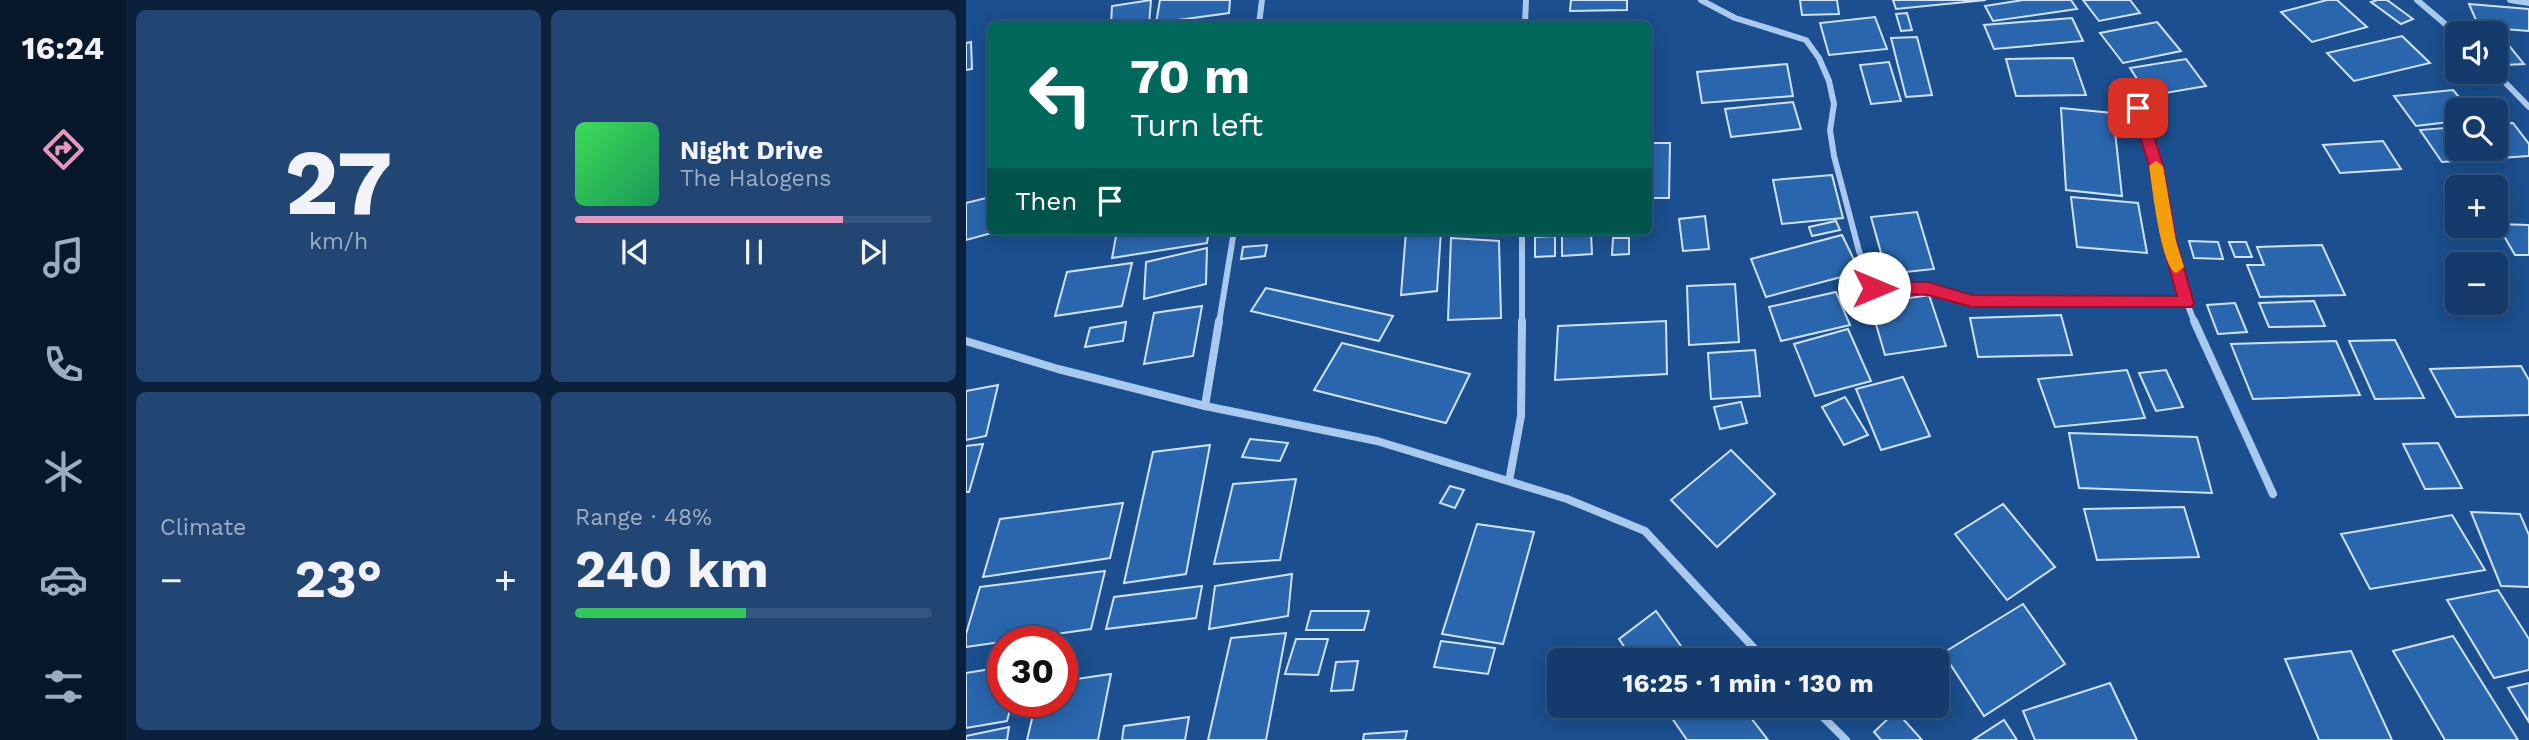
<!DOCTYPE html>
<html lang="en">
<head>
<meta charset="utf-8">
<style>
	body { margin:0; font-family:"Work Sans",sans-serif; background:#214673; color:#f1f3f6; height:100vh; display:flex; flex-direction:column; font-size:26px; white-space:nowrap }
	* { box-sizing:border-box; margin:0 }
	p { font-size:23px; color:#9dadc1 }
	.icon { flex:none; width:38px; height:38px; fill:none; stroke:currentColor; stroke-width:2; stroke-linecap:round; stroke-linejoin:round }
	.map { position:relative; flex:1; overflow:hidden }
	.side { display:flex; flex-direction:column; gap:10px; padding:10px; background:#0b203b; width:840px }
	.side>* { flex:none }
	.top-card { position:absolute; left:21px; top:21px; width:665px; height:214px; border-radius:10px; box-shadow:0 4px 18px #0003,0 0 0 2px #33557e; background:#00695c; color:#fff; overflow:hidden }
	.buttons { position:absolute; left:1479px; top:21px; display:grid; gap:14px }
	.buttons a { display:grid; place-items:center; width:63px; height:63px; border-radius:10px; background:#143b6b; box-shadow:0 4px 18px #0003,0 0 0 2px #33557e; font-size:35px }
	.speed { position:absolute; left:21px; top:626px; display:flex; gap:14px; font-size:35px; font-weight:700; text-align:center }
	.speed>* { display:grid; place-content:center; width:91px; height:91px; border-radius:50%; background:#143b6b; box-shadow:0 4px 18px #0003,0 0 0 2px #33557e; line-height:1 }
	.speed .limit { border:10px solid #d22; background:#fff; color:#111 }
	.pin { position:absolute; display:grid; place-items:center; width:60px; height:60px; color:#fff; margin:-30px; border-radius:14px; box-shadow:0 4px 10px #0006 }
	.me { position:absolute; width:77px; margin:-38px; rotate:90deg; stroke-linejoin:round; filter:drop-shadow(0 0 5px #0008) }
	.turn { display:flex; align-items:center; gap:24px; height:147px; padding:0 28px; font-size:32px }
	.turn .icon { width:91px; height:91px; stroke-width:2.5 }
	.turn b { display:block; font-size:49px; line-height:60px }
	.then { display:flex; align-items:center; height:66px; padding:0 28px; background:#0003; gap:14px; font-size:26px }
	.big { font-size:52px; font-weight:700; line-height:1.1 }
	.side .widget { flex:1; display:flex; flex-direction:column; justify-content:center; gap:10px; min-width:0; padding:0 24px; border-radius:10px; background:#214673 }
	.side .dial { align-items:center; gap:0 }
	.dial b { font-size:91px; line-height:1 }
	.song { display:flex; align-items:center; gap:21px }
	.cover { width:84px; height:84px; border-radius:10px; background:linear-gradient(135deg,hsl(130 70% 55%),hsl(150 70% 35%)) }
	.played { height:7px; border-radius:4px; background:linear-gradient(90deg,#e797bd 75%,#33557e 75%) }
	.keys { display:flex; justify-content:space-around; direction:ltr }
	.heat { display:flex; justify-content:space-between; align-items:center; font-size:38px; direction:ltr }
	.charge { height:10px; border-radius:5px; background:linear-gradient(90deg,#34c759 48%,#33557e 0) }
	.side .tiles { flex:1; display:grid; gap:10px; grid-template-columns:repeat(2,1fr) }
	.trip { position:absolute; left:581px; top:648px; width:402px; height:70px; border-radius:10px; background:#143b6b; box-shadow:0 4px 18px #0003,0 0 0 2px #33557e; font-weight:700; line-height:70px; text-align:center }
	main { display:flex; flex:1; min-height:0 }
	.tab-bar { display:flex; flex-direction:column; width:126px; justify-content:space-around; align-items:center; background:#08182b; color:#9dadc1 }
	.tab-bar .icon { width:49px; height:49px }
	.tab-bar .on { color:#e797bd }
	.tab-bar b { font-size:32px; color:#f1f3f6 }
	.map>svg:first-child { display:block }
	.building { fill:#2a66ad; stroke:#cfe3fa; stroke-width:2 }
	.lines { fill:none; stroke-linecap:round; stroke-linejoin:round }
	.street-far1 { stroke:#a9c9ee; stroke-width:6 }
	.street { stroke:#a9c9ee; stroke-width:8 }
	.route { fill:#e11d48; stroke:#92132f; stroke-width:2 }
	.slow { fill:#f59e0b }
</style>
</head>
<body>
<main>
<nav class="tab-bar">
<b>16:24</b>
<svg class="icon on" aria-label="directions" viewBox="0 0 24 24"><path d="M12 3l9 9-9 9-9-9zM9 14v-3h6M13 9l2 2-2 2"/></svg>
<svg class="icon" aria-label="music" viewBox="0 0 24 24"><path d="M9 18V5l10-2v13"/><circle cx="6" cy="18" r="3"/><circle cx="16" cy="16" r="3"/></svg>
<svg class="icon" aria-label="phone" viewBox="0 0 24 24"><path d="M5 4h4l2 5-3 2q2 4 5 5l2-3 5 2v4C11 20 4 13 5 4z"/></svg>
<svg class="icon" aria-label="climate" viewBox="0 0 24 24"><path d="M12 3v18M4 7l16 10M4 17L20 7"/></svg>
<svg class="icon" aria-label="car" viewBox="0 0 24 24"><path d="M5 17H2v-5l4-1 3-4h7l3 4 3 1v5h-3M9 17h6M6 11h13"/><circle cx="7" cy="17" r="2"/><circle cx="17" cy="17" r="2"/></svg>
<svg class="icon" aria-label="filters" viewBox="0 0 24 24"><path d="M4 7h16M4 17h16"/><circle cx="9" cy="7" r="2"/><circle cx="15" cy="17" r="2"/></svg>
</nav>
<section class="side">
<div class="tiles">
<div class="widget dial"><b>27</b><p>km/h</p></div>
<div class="widget">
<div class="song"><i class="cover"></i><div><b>Night Drive</b><p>The Halogens</p></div></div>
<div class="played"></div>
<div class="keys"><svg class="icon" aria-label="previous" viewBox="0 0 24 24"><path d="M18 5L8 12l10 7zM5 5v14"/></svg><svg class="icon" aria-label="pause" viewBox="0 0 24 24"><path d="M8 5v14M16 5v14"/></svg><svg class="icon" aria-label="next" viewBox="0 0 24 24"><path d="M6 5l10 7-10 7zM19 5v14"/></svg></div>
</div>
<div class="widget"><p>Climate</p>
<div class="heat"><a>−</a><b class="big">23°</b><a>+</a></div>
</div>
<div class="widget"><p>Range · 48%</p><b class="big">240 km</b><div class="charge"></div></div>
</div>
</section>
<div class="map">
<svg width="1563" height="740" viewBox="0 0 1563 740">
	<rect width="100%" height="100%" fill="#1b4f8f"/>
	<!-- building -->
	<g class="building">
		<polygon points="185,0 183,24 145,24 146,6"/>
		<polygon points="194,0 264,0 263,13 190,23"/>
		<polygon points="605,0 661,0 661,10 604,11"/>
		<polygon points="834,0 871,0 873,14 836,15"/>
		<polygon points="927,0 1020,0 930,9"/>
		<polygon points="1057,0 1105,0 1111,9 1027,21 1019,6"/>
		<polygon points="1117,0 1164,0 1174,13 1133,21"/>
		<polygon points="1361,0 1371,0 1401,27 1346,42 1315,12"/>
		<polygon points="1411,0 1421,0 1447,19 1435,24 1405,2"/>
		<polygon points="1503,4 1563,9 1563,31 1513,27"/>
		<polygon points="941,13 946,30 935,31 930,14"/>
		<polygon points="909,17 921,49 863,55 854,23"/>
		<polygon points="1106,18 1117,41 1028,49 1018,25"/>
		<polygon points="1191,22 1215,51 1157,63 1134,33"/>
		<polygon points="1514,32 1532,32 1558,64 1539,65 1530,53 1530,33"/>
		<polygon points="1436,36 1464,63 1388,81 1361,53"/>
		<polygon points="951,37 966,95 940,97 925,38"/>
		<polygon points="5,42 6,69 0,70 0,43"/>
		<polygon points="1107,58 1120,95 1050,96 1040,59"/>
		<polygon points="1220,59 1240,86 1182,96 1164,68"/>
		<polygon points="923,62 935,101 905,104 894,65"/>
		<polygon points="821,64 827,96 736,103 731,72"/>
		<polygon points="1487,90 1504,110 1491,110 1491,121 1450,126 1428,96"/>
		<polygon points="827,102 835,129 765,137 759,109"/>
		<polygon points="1095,108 1147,113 1156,196 1100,190"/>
		<polygon points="1547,123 1563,144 1563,156 1476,162 1454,130 1491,127 1491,149 1530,149 1530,124"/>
		<polygon points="1417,141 1435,169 1374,173 1357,145"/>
		<polygon points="682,143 704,143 703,198 682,198"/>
		<polygon points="866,175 877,218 816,224 807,180"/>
		<polygon points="24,197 24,231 33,231 0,240 0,203"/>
		<polygon points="1105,197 1172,203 1181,253 1111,247"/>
		<polygon points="951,212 968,269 921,274 905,217"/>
		<polygon points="739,216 743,249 717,251 713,219"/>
		<polygon points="870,221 874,230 846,236 843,227"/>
		<polygon points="1531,224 1563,225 1563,255 1549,255"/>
		<polygon points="151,231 243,231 241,243 146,258"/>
		<polygon points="440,231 475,231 471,291 435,295"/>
		<polygon points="625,234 626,254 596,256 596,236"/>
		<polygon points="876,235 894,272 800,297 785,259"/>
		<polygon points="589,236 589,256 569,257 569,237"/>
		<polygon points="485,238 533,241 535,318 482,320"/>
		<polygon points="647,238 663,238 663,254 646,255"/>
		<polygon points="1223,241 1252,242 1257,259 1228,258"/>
		<polygon points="1263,242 1280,242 1286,257 1269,257"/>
		<polygon points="301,245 299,256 275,259 277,247"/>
		<polygon points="1356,245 1379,295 1294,297 1281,265 1298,265 1291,247"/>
		<polygon points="241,248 240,284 178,299 180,262"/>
		<polygon points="166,263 156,306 89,316 101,272"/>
		<polygon points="769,284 773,342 723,345 721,286"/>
		<polygon points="300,288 427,316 413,341 285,311"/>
		<polygon points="870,292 884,325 815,341 803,307"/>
		<polygon points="963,295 980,346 919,355 904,304"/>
		<polygon points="1348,301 1359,326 1303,327 1293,303"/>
		<polygon points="1269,303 1281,332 1252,334 1241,305"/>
		<polygon points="236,306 227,356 178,364 188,313"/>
		<polygon points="1095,315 1106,355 1012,357 1004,318"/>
		<polygon points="700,321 701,374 589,380 592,326"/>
		<polygon points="160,322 157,341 119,347 124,328"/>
		<polygon points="882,329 905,381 849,396 828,344"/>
		<polygon points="1429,340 1458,398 1409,399 1383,341"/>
		<polygon points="1370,341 1394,395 1287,399 1265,344"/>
		<polygon points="376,343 504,374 480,423 348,390"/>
		<polygon points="789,350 794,396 745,399 742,353"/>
		<polygon points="1555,366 1563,380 1563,415 1490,417 1464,369"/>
		<polygon points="1161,370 1179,418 1089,427 1072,379"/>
		<polygon points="1200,370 1217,407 1190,411 1173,373"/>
		<polygon points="937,377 964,436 915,450 890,389"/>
		<polygon points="32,385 20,436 0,440 0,391"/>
		<polygon points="879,397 902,435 878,445 856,407"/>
		<polygon points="775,402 781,423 754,429 748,407"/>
		<polygon points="1103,433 1231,437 1246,493 1113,488"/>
		<polygon points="284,439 322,443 314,461 276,457"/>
		<polygon points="1472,443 1496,488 1459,489 1437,444"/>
		<polygon points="17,444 3,492 0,492 0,446"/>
		<polygon points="244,445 220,574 158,583 187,452"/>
		<polygon points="765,450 809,494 751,547 705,500"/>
		<polygon points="330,479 314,560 248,564 267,484"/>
		<polygon points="484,486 498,490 489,508 474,503"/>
		<polygon points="157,503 144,558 17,577 34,519"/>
		<polygon points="1037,504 1089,567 1041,600 989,534"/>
		<polygon points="1218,507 1233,557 1131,560 1118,509"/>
		<polygon points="1505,512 1554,514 1563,535 1563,587 1535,586"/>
		<polygon points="1486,515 1519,570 1404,589 1375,534"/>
		<polygon points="511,524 568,532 537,644 476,634"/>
		<polygon points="139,571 125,629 0,647 0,634 14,587"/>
		<polygon points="326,574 322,616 243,629 249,586"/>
		<polygon points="236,586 230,618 140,629 148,597"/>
		<polygon points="1532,590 1563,639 1563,670 1528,678 1481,600"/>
		<polygon points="1057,604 1099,664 1018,716 977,653"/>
		<polygon points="345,611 403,611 398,630 340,630"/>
		<polygon points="690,611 725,660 667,660 653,639"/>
		<polygon points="320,633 300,740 242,740 265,638"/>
		<polygon points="1487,636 1552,740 1479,740 1427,651"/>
		<polygon points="330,639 362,639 352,675 319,674"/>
		<polygon points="475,641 529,648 522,674 468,667"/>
		<polygon points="1385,651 1426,740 1353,740 1319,659"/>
		<polygon points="392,661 387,690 365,691 370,662"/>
		<polygon points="37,667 37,702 46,702 41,721 0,728 0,673"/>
		<polygon points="145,674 132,740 61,740 70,702 96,702 96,681"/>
		<polygon points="1144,683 1171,740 1069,740 1057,711"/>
		<polygon points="1563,683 1563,722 1542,688"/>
		<polygon points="707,705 775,705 802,740 721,740 701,711"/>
		<polygon points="930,711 956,740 915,740 908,732"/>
		<polygon points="223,717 219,740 156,740 158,726"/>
		<polygon points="1038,720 1051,740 1007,740"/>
		<polygon points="43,727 41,740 0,740 0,736"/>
		<polygon points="441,731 439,740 397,740 398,734"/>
	</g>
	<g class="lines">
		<!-- street-far1 -->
		<g class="street-far1">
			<polyline points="735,0 769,18 840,40 853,58 863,81 868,104 864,130 868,156 893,251 908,288 962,289 1006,301 1220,303"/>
			<polyline points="1451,0 1491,34"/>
			<polyline points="1544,0 1563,3"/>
			<polyline points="293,24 296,0"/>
			<polyline points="559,24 560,0"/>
			<polyline points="1529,72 1563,107"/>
			<path d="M 1172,108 C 1178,127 1185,146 1190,165 C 1203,218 1206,272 1229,323"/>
			<polyline points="253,323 268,231"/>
			<polyline points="556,323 556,231"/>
		</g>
		<!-- street -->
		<g class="street">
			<polyline points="1228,321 1307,494"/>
			<polyline points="0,341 92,369 239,406 411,441 601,499 679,531 799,660"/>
			<polyline points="239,406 253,321"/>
			<polyline points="543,481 555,416 556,321"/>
			<polyline points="845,705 880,740"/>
		</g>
	</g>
	<!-- route -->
	<polygon class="route" points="1172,103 1179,108 1197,165 1210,241 1228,303 1226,307 1006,307 962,295 902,292 900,288 908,282 962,282 1006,295 1211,296 1196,241 1183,165 1165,108"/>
	<!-- slow -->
	<path class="slow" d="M 1190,161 L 1197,166 L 1210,241 L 1218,267 L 1210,273 C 1195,268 1186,185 1183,166 Z"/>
</svg>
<div class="buttons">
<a><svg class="icon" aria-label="sound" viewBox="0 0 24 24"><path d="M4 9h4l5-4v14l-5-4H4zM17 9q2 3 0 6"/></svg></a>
<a><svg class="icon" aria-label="search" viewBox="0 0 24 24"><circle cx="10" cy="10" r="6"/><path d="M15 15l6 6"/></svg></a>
<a>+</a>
<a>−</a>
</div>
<div class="speed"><div class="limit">30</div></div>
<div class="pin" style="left:1172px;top:108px;background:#d93025"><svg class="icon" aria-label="arrive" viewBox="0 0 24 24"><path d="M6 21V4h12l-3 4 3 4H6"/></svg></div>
<svg class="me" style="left:908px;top:288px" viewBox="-20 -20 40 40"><circle r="19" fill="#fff"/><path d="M0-13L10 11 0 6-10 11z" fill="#e11d48"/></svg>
<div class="trip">16:25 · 1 min · 130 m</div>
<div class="top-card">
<div class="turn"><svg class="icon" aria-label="left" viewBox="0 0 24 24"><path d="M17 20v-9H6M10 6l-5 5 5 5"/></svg><div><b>70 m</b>Turn left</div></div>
<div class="then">Then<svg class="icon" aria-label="arrive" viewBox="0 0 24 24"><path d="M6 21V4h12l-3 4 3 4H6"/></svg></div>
</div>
</div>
</main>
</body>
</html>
